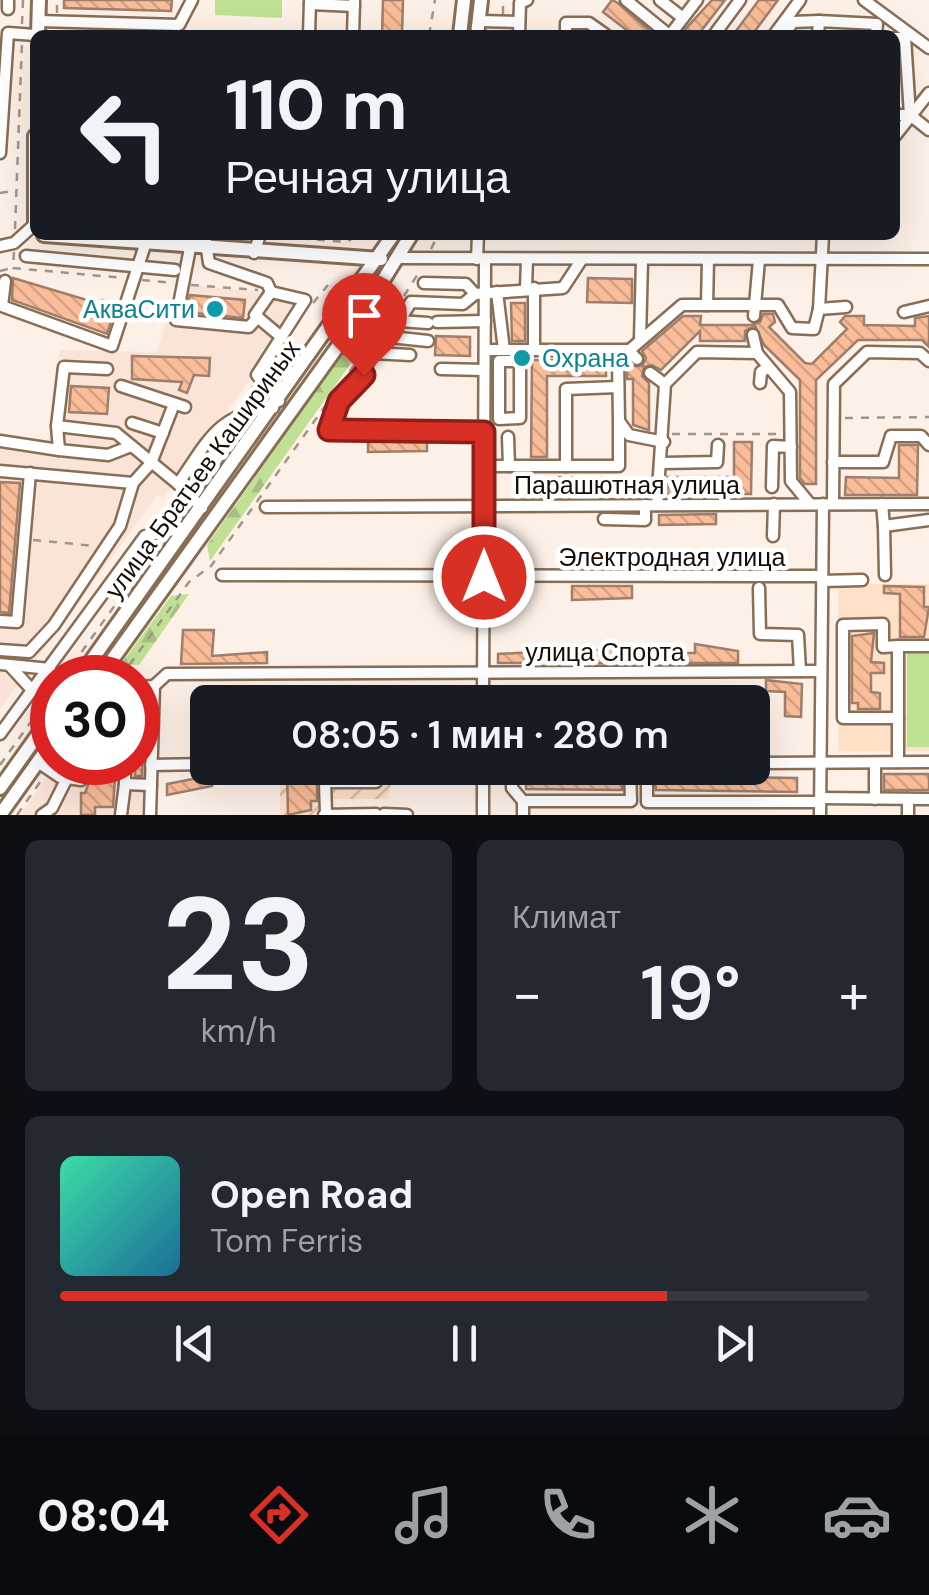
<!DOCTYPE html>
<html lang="ru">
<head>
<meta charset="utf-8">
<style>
	body { margin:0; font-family:"DM Sans",sans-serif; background:#242831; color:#f1f3f6; height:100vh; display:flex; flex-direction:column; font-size:38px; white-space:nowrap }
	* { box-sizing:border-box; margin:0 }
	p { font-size:32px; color:#9ea1a6 }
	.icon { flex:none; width:55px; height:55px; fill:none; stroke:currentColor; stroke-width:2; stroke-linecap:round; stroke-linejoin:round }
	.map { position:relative; height:815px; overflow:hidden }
	.drawer { display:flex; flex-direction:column; gap:25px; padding:25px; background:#0d0f14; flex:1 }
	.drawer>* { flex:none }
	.banner { position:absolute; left:30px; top:30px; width:870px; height:210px; border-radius:15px; box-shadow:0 10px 40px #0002; background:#171b24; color:#f1f3f6; overflow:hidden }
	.speed { position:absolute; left:30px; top:655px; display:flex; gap:20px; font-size:50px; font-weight:700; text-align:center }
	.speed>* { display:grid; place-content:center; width:130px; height:130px; border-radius:50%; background:#171b24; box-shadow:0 10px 40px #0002; line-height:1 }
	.speed .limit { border:15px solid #d22; background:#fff; color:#111 }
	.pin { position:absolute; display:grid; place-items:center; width:85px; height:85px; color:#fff; margin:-102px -42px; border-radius:50% 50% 50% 0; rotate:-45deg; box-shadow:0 0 10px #0007 }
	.pin .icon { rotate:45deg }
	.me { position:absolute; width:110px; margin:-55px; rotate:0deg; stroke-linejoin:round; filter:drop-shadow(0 0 8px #0008) }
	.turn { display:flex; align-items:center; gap:35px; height:210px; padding:0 30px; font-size:45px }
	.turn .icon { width:130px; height:130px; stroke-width:2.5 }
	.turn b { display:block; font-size:70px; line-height:85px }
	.big { font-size:75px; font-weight:600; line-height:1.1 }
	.drawer .card { flex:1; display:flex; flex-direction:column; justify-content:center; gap:15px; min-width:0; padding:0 35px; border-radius:15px; background:#242831 }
	.drawer .dial { align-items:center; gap:0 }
	.dial b { font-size:130px; line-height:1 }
	.song { display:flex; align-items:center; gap:30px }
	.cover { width:120px; height:120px; border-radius:15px; background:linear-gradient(135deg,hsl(160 70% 55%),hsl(200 70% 35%)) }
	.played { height:10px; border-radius:5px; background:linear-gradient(90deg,#d93025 75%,#363941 75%) }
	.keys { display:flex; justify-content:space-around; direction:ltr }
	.heat { display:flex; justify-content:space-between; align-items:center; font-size:55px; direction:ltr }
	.drawer .tiles { flex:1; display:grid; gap:25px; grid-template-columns:1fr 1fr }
	.card:last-child { grid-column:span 2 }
	.trip { position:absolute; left:190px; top:685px; width:580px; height:100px; border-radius:15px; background:#171b24; box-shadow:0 10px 40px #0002; font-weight:600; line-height:100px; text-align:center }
	.dock { display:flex; height:160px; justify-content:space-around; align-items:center; background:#090b0e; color:#9ea1a6 }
	.dock .icon { width:70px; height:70px }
	.dock .active { color:#d93025 }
	.dock b { font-size:45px; color:#f1f3f6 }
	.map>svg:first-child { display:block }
	.commercial { fill:#fae4d7 }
	.industrial { fill:url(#industrial-furrows) }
	.built { fill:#fee1c7 }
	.forest { fill:url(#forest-firs) }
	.pitch { fill:#c0e194 }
	.building { fill:url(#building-back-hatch); stroke:#9f7e6c; stroke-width:2.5 }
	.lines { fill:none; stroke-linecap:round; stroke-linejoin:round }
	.minor-casing { stroke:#896e56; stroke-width:15 }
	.major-casing { stroke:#896e56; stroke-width:18 }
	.path { stroke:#a1958c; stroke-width:2.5; stroke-dasharray:8 8; stroke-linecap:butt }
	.minor { stroke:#fff; stroke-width:10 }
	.major { stroke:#fff; stroke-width:12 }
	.route-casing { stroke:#8d1f18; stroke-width:25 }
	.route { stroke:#d93025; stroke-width:18 }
	.culture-dot { fill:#0f9aa8; stroke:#fff; stroke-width:4 }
	.labels { text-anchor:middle; stroke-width:9; stroke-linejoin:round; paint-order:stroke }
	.culture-label { font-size:25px; fill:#0d838f; stroke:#fff; text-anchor:end }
	.street-label { font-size:25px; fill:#170d05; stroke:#fff }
</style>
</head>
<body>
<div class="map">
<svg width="929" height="815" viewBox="0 0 929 815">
	<defs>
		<pattern id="industrial-furrows" width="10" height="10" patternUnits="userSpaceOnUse" patternTransform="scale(2.5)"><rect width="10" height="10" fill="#fee1c7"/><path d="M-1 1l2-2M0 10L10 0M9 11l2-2" fill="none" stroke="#d9c0a9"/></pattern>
		<pattern id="forest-firs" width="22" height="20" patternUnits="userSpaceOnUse" patternTransform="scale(2.5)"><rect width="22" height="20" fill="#c0e194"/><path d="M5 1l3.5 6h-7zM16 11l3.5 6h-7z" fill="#a4c07e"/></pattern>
		<pattern id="building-back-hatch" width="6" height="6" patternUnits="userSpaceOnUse" patternTransform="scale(2.5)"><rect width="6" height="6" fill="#fabd99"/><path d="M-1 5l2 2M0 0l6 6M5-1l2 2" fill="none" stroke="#d6a182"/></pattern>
	</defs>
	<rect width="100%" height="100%" fill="#fdf0e6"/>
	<!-- commercial -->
	<g class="commercial">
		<polygon points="177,284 310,297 165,497 157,496 0,709 0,437 48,440 60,350 157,352"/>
		<polygon points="138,693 147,695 145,815 20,815 57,763 138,762"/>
	</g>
	<!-- industrial -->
	<polygon class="industrial" points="280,768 288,769 458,770 457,781 392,782 387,799 325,799 315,815 280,815"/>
	<!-- built -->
	<rect class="built" x="838" y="584" width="91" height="167"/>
	<!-- forest -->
	<g class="forest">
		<polygon points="369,317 379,324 210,561 207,545"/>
		<polygon points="189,594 139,665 121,664 171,596"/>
	</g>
	<!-- pitch -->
	<g class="pitch">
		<polygon points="215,0 282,0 282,18 215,15"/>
		<rect x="907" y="652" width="22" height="95"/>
	</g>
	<!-- building -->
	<g class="building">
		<polygon points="64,0 172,0 171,11 64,8"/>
		<polygon points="383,0 403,0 402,35 382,35"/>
		<polygon points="612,0 618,3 655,35 633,35 603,12"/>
		<polygon points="712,0 725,0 698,35 681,34"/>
		<polygon points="759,0 778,0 752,35 733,35"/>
		<polygon points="13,278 100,304 102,300 116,305 107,334 12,300"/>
		<polygon points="588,278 632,279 632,303 587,302"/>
		<polygon points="190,295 245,300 243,318 186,312"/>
		<polygon points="511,303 525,303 525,341 512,341"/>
		<polygon points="763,314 773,314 775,322 769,327 805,363 812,364 847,329 840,322 845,316 864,316 864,325 915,326 915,318 929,316 929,347 922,340 858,340 816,380 816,484 805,484 800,478 800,380 764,345 755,326 745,331 745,341 700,341 700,331 661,370 652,365 644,367 642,376 649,383 649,430 633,425 633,379 627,379 627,366 642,366 646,358 642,351 683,316 701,316 700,325 751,325 760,322"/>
		<polygon points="436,336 470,337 470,356 435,355"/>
		<polygon points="132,356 210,358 209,376 194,375 187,393 179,390 182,382 132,379"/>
		<polygon points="532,360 606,360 606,376 547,376 547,457 531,457"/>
		<polygon points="71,386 109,388 107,414 69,412"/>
		<polygon points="427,440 427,451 368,452 368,442"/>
		<polygon points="734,442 752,442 751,494 667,494 668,477 734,477"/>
		<polygon points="899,445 918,445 917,495 845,495 846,477 899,478"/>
		<polygon points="547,477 618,478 618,495 547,494"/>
		<polygon points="0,482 20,483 9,613 0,612"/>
		<polygon points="716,514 716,524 659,525 659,515"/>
		<rect x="621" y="557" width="75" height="10"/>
		<polygon points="572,586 632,586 632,598 572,600"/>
		<polygon points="884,586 924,587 924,607 929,607 924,637 900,637 900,594 884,593"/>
		<polygon points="183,630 214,630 212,656 267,652 267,663 181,664"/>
		<polygon points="874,633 871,662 884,663 884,673 871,673 871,692 880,693 880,709 858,709 858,703 852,703 852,636"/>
		<polygon points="695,644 738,651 738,663 666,663 666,653 695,653"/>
		<polygon points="553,645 582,645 582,652 625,647 625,663 498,663 498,654 553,651"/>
		<polygon points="766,680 802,684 801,717 785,716 785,692 766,691"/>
		<polygon points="145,695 142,776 135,776 138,696"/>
		<polygon points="108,762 116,762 113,807 95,807 95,815 81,815 81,793 85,793 90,780 85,768 107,768"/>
		<polygon points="287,769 310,769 458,770 457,779 384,780 376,773 324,773 317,779 317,801 311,801 311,810 288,815"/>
		<polygon points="526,774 621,775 622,790 526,789"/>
		<rect x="884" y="774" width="45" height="16"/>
		<polygon points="213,775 212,786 167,795 167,784"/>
		<polygon points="654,776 797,778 797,792 656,790"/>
	</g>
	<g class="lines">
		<defs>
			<g id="minor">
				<polyline points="626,0 669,35"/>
				<polyline points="660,0 683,18"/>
				<polyline points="864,0 929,48"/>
				<polyline points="310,4 354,6"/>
				<polyline points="8,9 8,0"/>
				<polyline points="39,21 179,25 192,0"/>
				<polyline points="479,21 519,22"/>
				<polyline points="309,35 310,1"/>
				<polyline points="353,35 354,1"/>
				<polyline points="519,35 520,3 527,0"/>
				<polyline points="566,35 566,23 589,23 606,35"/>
				<polyline points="670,35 697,0"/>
				<polyline points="714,35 740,0"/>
				<polyline points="774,35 800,0"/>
				<polyline points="784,35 793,22 819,21"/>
				<polyline points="818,35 819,21 877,24 876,35"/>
				<polyline points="895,38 905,38 910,115 895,115"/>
				<polyline points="910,115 929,130"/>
				<polyline points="895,136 929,93"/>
				<polyline points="0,153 8,33 35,35"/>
				<polyline points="205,235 209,263 267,283 271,292"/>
				<polyline points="0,246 14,243 34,225"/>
				<polyline points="190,248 176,320 249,327 258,317"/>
				<polyline points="254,253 260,235"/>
				<polyline points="26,256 175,270"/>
				<polyline points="398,258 929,259"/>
				<polyline points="477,259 478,235"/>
				<polyline points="5,281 2,306 112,346 145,245"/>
				<polyline points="424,283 466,284 475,294 563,288 582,259"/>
				<polyline points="526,288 527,259"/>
				<polyline points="534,288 534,350"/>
				<polyline points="497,292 504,350"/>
				<polyline points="707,305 708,260"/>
				<polyline points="819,309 846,307"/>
				<polyline points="904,312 929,306"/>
				<polyline points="754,316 759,260"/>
				<polyline points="399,321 428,323"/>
				<polyline points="437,322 485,321"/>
				<polyline points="753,335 757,353"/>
				<polyline points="640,339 642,260"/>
				<polyline points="428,341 390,337 411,302 463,304 475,294"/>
				<polyline points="485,350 628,350 637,359"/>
				<polyline points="520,350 520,418 499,419 499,361 520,361"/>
				<path d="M 410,355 L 373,353 C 360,383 340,398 329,431 L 484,432"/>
				<polyline points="107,369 64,367 57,426 116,433 178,484"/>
				<polyline points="441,369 484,370"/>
				<polyline points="650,373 665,384"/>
				<polyline points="760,383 761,372 767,368"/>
				<polyline points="121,386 185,407"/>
				<polyline points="279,401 257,375 305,300 271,292 255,315 280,336"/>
				<polyline points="132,423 163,433"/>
				<polyline points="57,426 59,450 108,455 131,446"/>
				<polyline points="508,437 509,466"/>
				<polyline points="0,441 59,450"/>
				<polyline points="664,442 629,435 619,421 618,360 682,305 778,305 792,328 814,329 819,309 823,235"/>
				<polyline points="833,462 883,462 891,436 921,436 929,445"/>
				<polyline points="663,463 717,462 718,445"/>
				<polyline points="484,466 619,466 619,423"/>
				<polyline points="566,466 566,389 618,387"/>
				<polyline points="0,471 133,483 151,463 174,404"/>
				<polyline points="772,487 773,446 791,447"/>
				<polyline points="833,504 834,384 867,352 920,353 929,361"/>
				<polyline points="882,504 884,526 929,520"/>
				<polyline points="657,505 665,384 697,352 757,353 790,392 791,481 810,504"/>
				<polyline points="266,507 929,504"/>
				<path d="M 202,508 L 178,484 C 208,441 218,413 273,408"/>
				<polyline points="604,519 645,520 645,505"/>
				<polyline points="884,526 885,575"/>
				<polyline points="773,536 774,504"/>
				<polyline points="222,575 822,576"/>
				<polyline points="822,581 862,580"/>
				<polyline points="759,588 760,634 798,635 800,671"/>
				<polyline points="0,621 17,622 30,473"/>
				<polyline points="898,646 883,647 883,624 843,625 843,718 898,718"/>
				<polyline points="0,650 29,652 54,625 120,526 133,483"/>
				<polyline points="0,664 50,669"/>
				<polyline points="10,666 33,691"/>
				<polyline points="154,686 167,674 821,671"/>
				<polyline points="138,687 154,686"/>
				<polyline points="483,702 485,259"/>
				<polyline points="0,734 145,536 187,527"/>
				<polyline points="38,762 60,777 81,780"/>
				<polyline points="125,762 125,784 151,785"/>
				<polyline points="898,762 898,646 929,646"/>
				<polyline points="752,763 929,762"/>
				<polyline points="875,763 875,799"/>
				<polyline points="151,765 208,764"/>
				<polyline points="512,768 512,788 523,801 523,815"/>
				<polyline points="647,784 647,802 820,802"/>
				<polyline points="820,798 929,799"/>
				<polyline points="908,799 908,815"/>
				<polyline points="523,801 631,801 630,768"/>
				<polyline points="326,813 325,782 376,782"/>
				<polyline points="384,814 407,815"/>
				<polyline points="42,815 52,808 67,778"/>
				<polyline points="121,815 125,784"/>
				<polyline points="150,815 154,686"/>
				<polyline points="324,815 376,814"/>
				<polyline points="483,815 483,768"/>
				<polyline points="820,815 823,504"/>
			</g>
			<g id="major">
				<polyline points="38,35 39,0"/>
				<polyline points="460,35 464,0"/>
				<polyline points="477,35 481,0"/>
				<polyline points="35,136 35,226"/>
				<polyline points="44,235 381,259"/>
				<polyline points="79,678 393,235"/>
				<polyline points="99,678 369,303 411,235"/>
				<polyline points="0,788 52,715"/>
				<polyline points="0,815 52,742"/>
			</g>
		</defs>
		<!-- minor casing -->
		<use href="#minor" class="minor-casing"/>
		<!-- major casing -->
		<use href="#major" class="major-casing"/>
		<!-- path -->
		<g class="path">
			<polyline points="57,13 57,0"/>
			<polyline points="503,14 503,0"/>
			<polyline points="22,24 23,0"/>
			<polyline points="429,35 435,0"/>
			<polyline points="0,193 13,191"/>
			<polyline points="15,229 22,42"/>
			<polyline points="269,236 347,242 357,235"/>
			<polyline points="431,249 438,235"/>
			<polyline points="14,252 13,268 124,278"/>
			<polyline points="0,271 12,268"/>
			<polyline points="142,280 174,283"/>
			<polyline points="191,285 258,290"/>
			<polyline points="404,296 421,269"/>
			<polyline points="313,303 328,285"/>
			<polyline points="369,345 399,303"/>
			<polyline points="241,405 253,386"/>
			<polyline points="845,418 929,417"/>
			<polyline points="672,434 779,434"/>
			<polyline points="170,519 178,499"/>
			<polyline points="33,540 95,546"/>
			<polyline points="63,678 160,542"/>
			<polyline points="120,678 189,582 211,566 358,360"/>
			<polyline points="0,765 52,692"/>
			<polyline points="17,815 45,775"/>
		</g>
		<!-- minor -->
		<use href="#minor" class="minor"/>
		<!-- major -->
		<use href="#major" class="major"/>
	</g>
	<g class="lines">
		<defs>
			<polyline id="route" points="364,375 339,401 329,430 484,432 484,577"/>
		</defs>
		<!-- route casing -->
		<use href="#route" class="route-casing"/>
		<!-- route -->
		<use href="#route" class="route"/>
	</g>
	<!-- markers -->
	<g class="culture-dot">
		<circle cx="215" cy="309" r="10"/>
		<circle cx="522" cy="358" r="10"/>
	</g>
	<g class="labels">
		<!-- culture labels -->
		<g class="culture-label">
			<text x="195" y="318">АкваСити</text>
			<text x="542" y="367" text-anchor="start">Охрана</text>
		</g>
		<!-- street labels -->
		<g class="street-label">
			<text transform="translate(202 469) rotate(-54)" y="9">улица Братьев Кашириных</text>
			<text x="627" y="494">Парашютная улица</text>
			<text x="672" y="566">Электродная улица</text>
			<text x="605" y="661">улица Спорта</text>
		</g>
	</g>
</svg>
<div class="speed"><div class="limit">30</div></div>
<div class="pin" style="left:364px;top:375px;background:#d93025"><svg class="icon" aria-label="arrive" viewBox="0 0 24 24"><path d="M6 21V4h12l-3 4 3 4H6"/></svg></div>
<svg class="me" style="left:484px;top:577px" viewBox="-20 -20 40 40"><circle r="17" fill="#d93025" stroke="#fff" stroke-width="3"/><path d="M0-11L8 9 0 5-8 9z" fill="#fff"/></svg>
<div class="trip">08:05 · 1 мин · 280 m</div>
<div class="banner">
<div class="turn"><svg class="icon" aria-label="left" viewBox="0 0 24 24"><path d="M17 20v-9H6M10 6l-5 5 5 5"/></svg><div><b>110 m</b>Речная улица</div></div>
</div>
</div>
<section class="drawer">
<div class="tiles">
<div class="card dial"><b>23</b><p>km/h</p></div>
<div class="card"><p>Климат</p>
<div class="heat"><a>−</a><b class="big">19°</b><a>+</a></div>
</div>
<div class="card">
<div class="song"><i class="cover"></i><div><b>Open Road</b><p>Tom Ferris</p></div></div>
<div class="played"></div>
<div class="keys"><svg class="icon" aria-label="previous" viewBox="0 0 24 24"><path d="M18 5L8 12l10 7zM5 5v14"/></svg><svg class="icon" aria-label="pause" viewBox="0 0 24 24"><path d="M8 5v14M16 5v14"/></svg><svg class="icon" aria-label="next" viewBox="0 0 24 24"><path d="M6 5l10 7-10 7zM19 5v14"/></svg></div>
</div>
</div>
</section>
<nav class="dock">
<b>08:04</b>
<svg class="icon active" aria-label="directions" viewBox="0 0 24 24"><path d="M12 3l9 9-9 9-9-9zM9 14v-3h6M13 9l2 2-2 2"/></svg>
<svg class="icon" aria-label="music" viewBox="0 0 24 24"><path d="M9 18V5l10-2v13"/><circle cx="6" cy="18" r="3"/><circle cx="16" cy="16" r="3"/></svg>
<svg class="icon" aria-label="phone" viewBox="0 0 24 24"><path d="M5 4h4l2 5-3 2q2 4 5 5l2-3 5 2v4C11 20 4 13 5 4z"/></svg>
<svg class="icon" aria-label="climate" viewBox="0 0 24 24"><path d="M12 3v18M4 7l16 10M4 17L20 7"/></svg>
<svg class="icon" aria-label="car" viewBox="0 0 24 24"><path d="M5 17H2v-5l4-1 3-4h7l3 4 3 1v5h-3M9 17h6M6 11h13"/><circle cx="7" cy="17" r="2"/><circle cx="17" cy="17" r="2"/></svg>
</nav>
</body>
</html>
